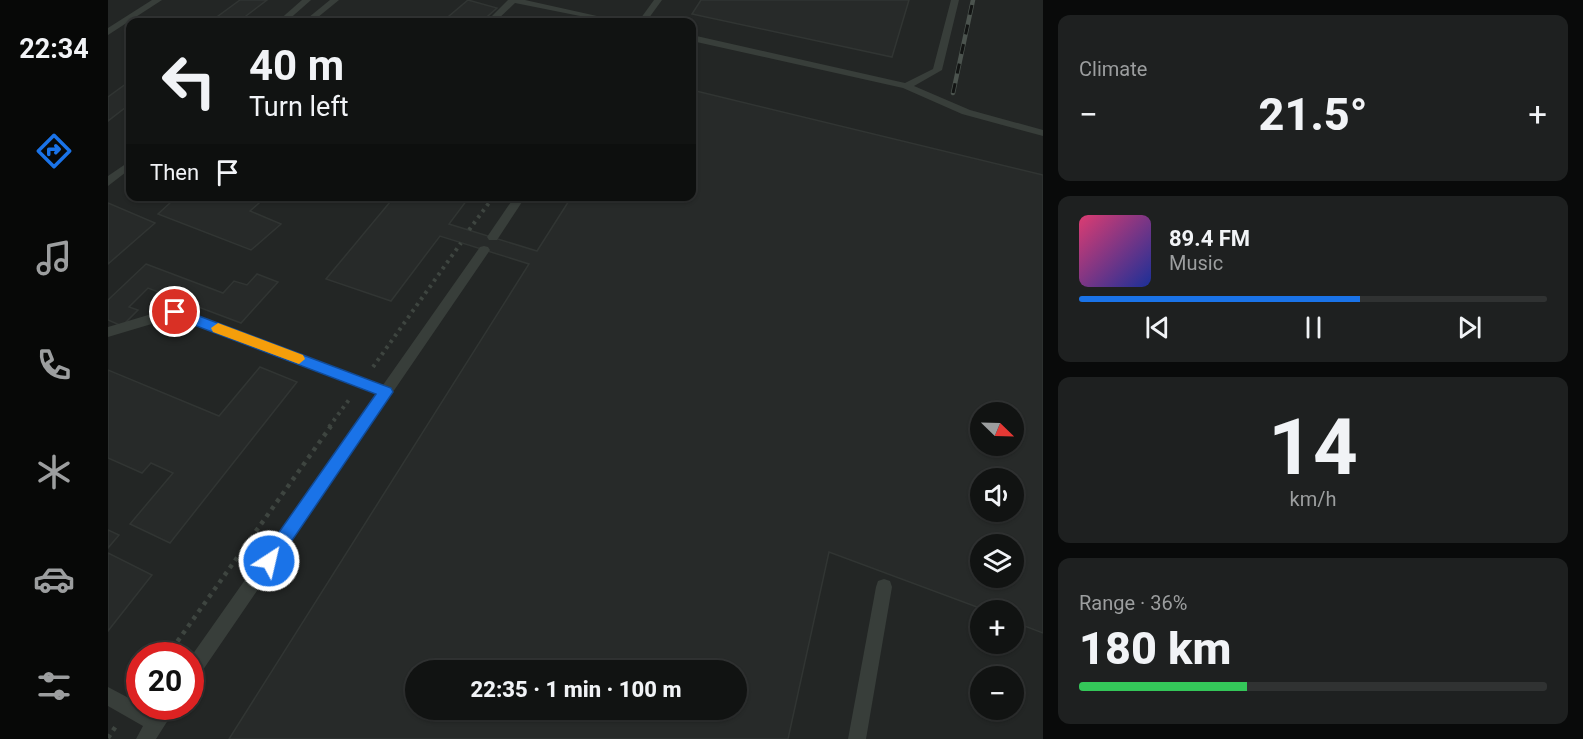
<!DOCTYPE html>
<html lang="en">
<head>
<meta charset="utf-8">
<style>
	body { margin:0; font-family:Roboto,sans-serif; background:#1e2020; color:#f1f3f6; height:100vh; display:flex; flex-direction:column; font-size:22px; white-space:nowrap }
	* { box-sizing:border-box; margin:0 }
	p { font-size:20px; color:#9c9e9f }
	.icon { flex:none; width:33px; height:33px; fill:none; stroke:currentColor; stroke-width:2; stroke-linecap:round; stroke-linejoin:round }
	.map { position:relative; flex:1; overflow:hidden }
	.details { display:flex; flex-direction:column; gap:15px; padding:15px; background:#090a0a; width:540px }
	.details>* { flex:none }
	.banner { position:absolute; left:18px; top:18px; width:570px; height:183px; border-radius:12px; box-shadow:0 2px 4px #0004,0 0 0 2px #303232; background:#111312; color:#f1f3f6; overflow:hidden }
	.needle { width:39px; rotate:113deg }
	.controls { position:absolute; left:862px; top:402px; display:grid; gap:12px }
	.controls a { display:grid; place-items:center; width:54px; height:54px; border-radius:50%; background:#111312; box-shadow:0 2px 4px #0004,0 0 0 2px #303232; font-size:30px }
	.speed { position:absolute; left:18px; top:642px; display:flex; gap:12px; font-size:30px; font-weight:700; text-align:center }
	.speed>* { display:grid; place-content:center; width:78px; height:78px; border-radius:50%; background:#111312; box-shadow:0 2px 4px #0004,0 0 0 2px #303232; line-height:1 }
	.speed .limit { border:9px solid #d22; background:#fff; color:#111 }
	.pin { position:absolute; display:grid; place-items:center; width:51px; height:51px; color:#fff; margin:-26px; border:3px solid #fff; border-radius:50%; box-shadow:0 2px 6px #0007 }
	.me { position:absolute; width:66px; margin:-33px; rotate:35deg; stroke-linejoin:round; filter:drop-shadow(0 0 4px #0008) }
	.turn { display:flex; align-items:center; gap:21px; height:126px; padding:0 24px; font-size:27px }
	.turn .icon { width:78px; height:78px; stroke-width:2.5 }
	.turn b { display:block; font-size:42px; line-height:51px }
	.then { display:flex; align-items:center; height:57px; padding:0 24px; background:#0003; gap:12px; font-size:22px }
	.big { font-size:45px; font-weight:800; line-height:1.1 }
	.details .card { flex:1; display:flex; flex-direction:column; justify-content:center; gap:9px; min-width:0; padding:0 21px; border-radius:12px; background:#1e2020 }
	.details .dial { align-items:center; gap:0 }
	.dial b { font-size:78px; line-height:1 }
	.song { display:flex; align-items:center; gap:18px }
	.cover { width:72px; height:72px; border-radius:9px; background:linear-gradient(135deg,hsl(340 70% 55%),hsl(230 70% 35%)) }
	.played { height:6px; border-radius:3px; background:linear-gradient(90deg,#1a73e8 60%,#303232 60%) }
	.keys { display:flex; justify-content:space-around; direction:ltr }
	.heat { display:flex; justify-content:space-between; align-items:center; font-size:33px; direction:ltr }
	.charge { height:9px; border-radius:4px; background:linear-gradient(90deg,#34c759 36%,#303232 0) }
	.trip { position:absolute; left:297px; top:660px; width:342px; height:60px; border-radius:30px; background:#111312; box-shadow:0 2px 4px #0004,0 0 0 2px #303232; font-weight:800; line-height:60px; text-align:center }
	main { display:flex; flex:1; min-height:0 }
	.dock { display:flex; flex-direction:column; width:108px; justify-content:space-around; align-items:center; background:#070807; color:#9c9e9f }
	.dock .icon { width:42px; height:42px }
	.dock .active { color:#1a73e8 }
	.dock b { font-size:27px; color:#f1f3f6 }
	.map>svg:first-child { display:block }
	.built { fill:#232625; fill-rule:evenodd }
	.building { fill:#272a29; stroke:#313533; stroke-width:1.5; fill-rule:evenodd }
	.lines { fill:none; stroke-linecap:round; stroke-linejoin:round }
	.path-far1 { stroke:#3e4540; stroke-width:4; stroke-dasharray:3 4.5; stroke-linecap:butt }
	.path { stroke:#3e4540; stroke-width:4.5; stroke-dasharray:4 5; stroke-linecap:butt }
	.lane { fill:#383e3a; fill-rule:evenodd }
	.rail-casing { stroke:#4b534e; stroke-width:4.5 }
	.rail { stroke:#121413; stroke-width:3; stroke-dasharray:10; stroke-linecap:butt }
	.route { fill:#1a73e8; stroke:#114b97; stroke-width:1.5 }
	.slow { fill:#f59e0b }
</style>
</head>
<body>
<main>
<nav class="dock">
<b>22:34</b>
<svg class="icon active" aria-label="directions" viewBox="0 0 24 24"><path d="M12 3l9 9-9 9-9-9zM9 14v-3h6M13 9l2 2-2 2"/></svg>
<svg class="icon" aria-label="music" viewBox="0 0 24 24"><path d="M9 18V5l10-2v13"/><circle cx="6" cy="18" r="3"/><circle cx="16" cy="16" r="3"/></svg>
<svg class="icon" aria-label="phone" viewBox="0 0 24 24"><path d="M5 4h4l2 5-3 2q2 4 5 5l2-3 5 2v4C11 20 4 13 5 4z"/></svg>
<svg class="icon" aria-label="climate" viewBox="0 0 24 24"><path d="M12 3v18M4 7l16 10M4 17L20 7"/></svg>
<svg class="icon" aria-label="car" viewBox="0 0 24 24"><path d="M5 17H2v-5l4-1 3-4h7l3 4 3 1v5h-3M9 17h6M6 11h13"/><circle cx="7" cy="17" r="2"/><circle cx="17" cy="17" r="2"/></svg>
<svg class="icon" aria-label="filters" viewBox="0 0 24 24"><path d="M4 7h16M4 17h16"/><circle cx="9" cy="7" r="2"/><circle cx="15" cy="17" r="2"/></svg>
</nav>
<div class="map">
<svg width="935" height="739" viewBox="0 0 935 739">
	<rect width="100%" height="100%" fill="#171918"/>
	<!-- built -->
	<path class="built" d="M 0,0 L 935,0 L 935,739 L 0,739 ZM 22,22 L 584,22 L 584,196 L 22,196 ZM 873,412 L 906,412 L 906,446 L 873,446 ZM 873,478 L 906,478 L 906,512 L 873,512 ZM 873,544 L 906,544 L 906,578 L 873,578 ZM 873,610 L 906,610 L 906,644 L 873,644 ZM 32,656 L 82,656 L 82,706 L 32,706 ZM 308,670 L 628,670 L 628,710 L 308,710 ZM 873,676 L 906,676 L 906,710 L 873,710 Z"/>
	<!-- building -->
	<g class="building">
		<polygon points="132,0 159,0 130,22 102,22"/>
		<polygon points="360,0 389,8 373,22 334,22"/>
		<polygon points="593,0 801,0 784,57 584,14"/>
		<polygon points="22,81 22,104 0,121 0,97"/>
		<path d="M 584,90 L 935,175 L 935,633 L 906,622 L 906,610 L 877,610 L 721,552 L 680,739 L 121,739 L 421,264 L 332,236 L 283,301 L 218,279 L 287,196 L 362,196 L 341,224 L 429,251 L 464,196 L 584,196 ZM 873,412 L 906,412 L 906,446 L 873,446 ZM 873,478 L 906,478 L 906,512 L 873,512 ZM 873,544 L 906,544 L 906,578 L 873,578 ZM 308,670 L 628,670 L 628,710 L 308,710 Z"/>
		<polygon points="51,196 159,196 142,211 173,224 143,250 50,214 63,202"/>
		<polygon points="0,203 47,223 0,264"/>
		<polygon points="38,264 115,293 126,281 139,285 149,274 170,282 133,323 40,288 21,307 30,310 14,326 0,320 0,300"/>
		<polygon points="152,367 189,382 62,543 22,524 65,473 43,463 34,473 0,458 0,370 111,416"/>
		<polygon points="0,530 11,535 0,548"/>
		<polygon points="0,553 44,575 0,631"/>
	</g>
	<g class="lines">
		<!-- path-far1 -->
		<g class="path-far1">
			<polyline points="361,230 386,196"/>
			<polyline points="265,367 353,243"/>
			<polyline points="221,427 243,397"/>
		</g>
		<!-- path -->
		<g class="path">
			<polyline points="59,656 223,426"/>
			<polyline points="0,738 8,726"/>
		</g>
		<!-- lane -->
		<g class="lane">
			<polygon points="44,0 54,0 0,35 0,28"/>
			<polygon points="194,0 203,0 178,22 169,22"/>
			<polygon points="222,0 231,0 204,22 195,22"/>
			<polygon points="400,0 417,0 516,22 502,22 407,3 387,22 378,22"/>
			<polygon points="546,0 554,0 538,22 530,22"/>
			<polygon points="843,0 851,0 834,70 806,86 862,110 935,130 935,136 854,114 795,88 584,41 584,35 797,83 825,69"/>
			<polygon points="22,161 22,169 0,186 0,176"/>
			<polygon points="169,196 181,196 181,197 175,201"/>
			<polygon points="407,196 418,196 389,240 381,240 379,237 381,234"/>
			<polygon points="376,246 380,247 382,250 380,253 88,680 82,683 82,658 268,394 67,317 0,337 0,327 67,307 275,385 372,247"/>
			<polygon points="776,579 782,581 784,587 758,739 740,739 768,587 770,581"/>
			<polygon points="0,687 32,704 32,706 45,712 49,706 69,706 48,739 28,739 35,726 0,706"/>
		</g>
		<defs>
			<polyline id="rail" points="845,93 865,0"/>
		</defs>
		<!-- rail casing -->
		<use href="#rail" class="rail-casing"/>
		<!-- rail -->
		<use href="#rail" class="rail"/>
	</g>
	<!-- route -->
	<polygon class="route" points="67,307 283,388 285,392 166,567 161,569 155,567 153,561 155,555 268,394 62,316 60,312"/>
	<!-- slow -->
	<polygon class="slow" points="110,323 195,355 197,359 191,364 105,332 103,328"/>
</svg>
<div class="controls">
<a><svg class="needle" viewBox="-14 -14 28 28"><path d="M0-13l5 13h-10z" fill="#e53935"/><path d="M0 13l5-13h-10z" fill="#9c9e9f"/></svg></a>
<a><svg class="icon" aria-label="sound" viewBox="0 0 24 24"><path d="M4 9h4l5-4v14l-5-4H4zM17 9q2 3 0 6"/></svg></a>
<a><svg class="icon" aria-label="layers" viewBox="0 0 24 24"><path d="M12 4l9 5-9 5-9-5zM3 14l9 5 9-5"/></svg></a>
<a>+</a>
<a>−</a>
</div>
<div class="speed"><div class="limit">20</div></div>
<div class="pin" style="left:67px;top:312px;background:#d93025"><svg class="icon" aria-label="arrive" viewBox="0 0 24 24"><path d="M6 21V4h12l-3 4 3 4H6"/></svg></div>
<svg class="me" style="left:161px;top:561px" viewBox="-20 -20 40 40"><circle r="17" fill="#1a73e8" stroke="#fff" stroke-width="3"/><path d="M0-11L8 9 0 5-8 9z" fill="#fff"/></svg>
<div class="trip">22:35 · 1 min · 100 m</div>
<div class="banner">
<div class="turn"><svg class="icon" aria-label="left" viewBox="0 0 24 24"><path d="M17 20v-9H6M10 6l-5 5 5 5"/></svg><div><b>40 m</b>Turn left</div></div>
<div class="then">Then<svg class="icon" aria-label="arrive" viewBox="0 0 24 24"><path d="M6 21V4h12l-3 4 3 4H6"/></svg></div>
</div>
</div>
<section class="details">
<div class="card"><p>Climate</p>
<div class="heat"><a>−</a><b class="big">21.5°</b><a>+</a></div>
</div>
<div class="card">
<div class="song"><i class="cover"></i><div><b>89.4 FM</b><p>Music</p></div></div>
<div class="played"></div>
<div class="keys"><svg class="icon" aria-label="previous" viewBox="0 0 24 24"><path d="M18 5L8 12l10 7zM5 5v14"/></svg><svg class="icon" aria-label="pause" viewBox="0 0 24 24"><path d="M8 5v14M16 5v14"/></svg><svg class="icon" aria-label="next" viewBox="0 0 24 24"><path d="M6 5l10 7-10 7zM19 5v14"/></svg></div>
</div>
<div class="card dial"><b>14</b><p>km/h</p></div>
<div class="card"><p>Range · 36%</p><b class="big">180 km</b><div class="charge"></div></div>
</section>
</main>
</body>
</html>
